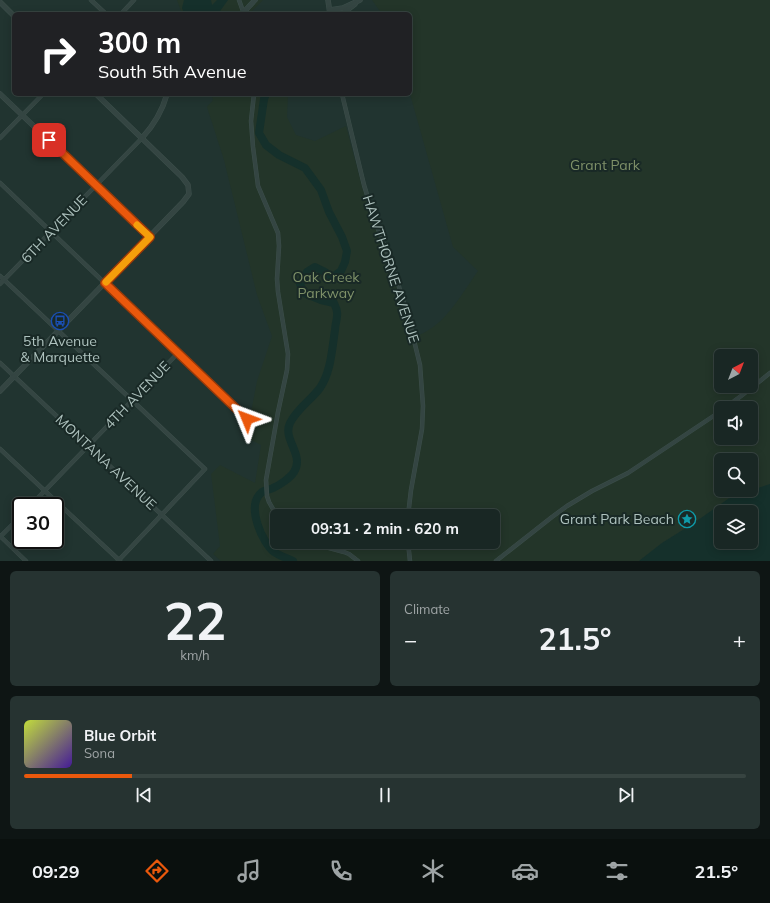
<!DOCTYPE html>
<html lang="en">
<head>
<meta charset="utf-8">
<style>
	body { margin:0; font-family:Mulish,sans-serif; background:#263331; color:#f1f3f6; height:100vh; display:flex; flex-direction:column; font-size:15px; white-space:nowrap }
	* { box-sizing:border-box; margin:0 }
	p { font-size:13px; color:#9fa5a6 }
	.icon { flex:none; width:22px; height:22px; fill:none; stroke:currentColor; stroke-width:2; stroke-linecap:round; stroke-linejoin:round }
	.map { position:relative; height:561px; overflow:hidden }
	.sheet { display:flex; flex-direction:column; gap:10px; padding:10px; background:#0e1514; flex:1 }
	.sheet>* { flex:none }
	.top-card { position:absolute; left:12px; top:12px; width:400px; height:84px; border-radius:6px; box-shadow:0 2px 10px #0003,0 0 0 1px #374441; background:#202124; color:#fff; overflow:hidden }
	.needle { width:26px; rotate:42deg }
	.tools { position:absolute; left:714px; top:349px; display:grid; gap:8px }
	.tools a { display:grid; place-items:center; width:44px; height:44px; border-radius:6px; background:#192724; box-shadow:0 2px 10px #0003,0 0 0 1px #374441; font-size:20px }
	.speed { position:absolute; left:12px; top:497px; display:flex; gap:8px; font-size:20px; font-weight:700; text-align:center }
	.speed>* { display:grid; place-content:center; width:52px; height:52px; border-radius:50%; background:#192724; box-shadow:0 2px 10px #0003,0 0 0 1px #374441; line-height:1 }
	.speed .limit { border:2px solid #111; border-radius:6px; background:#fff; color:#111 }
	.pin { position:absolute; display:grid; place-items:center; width:34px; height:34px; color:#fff; margin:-17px; border-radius:8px; box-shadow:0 2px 6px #0006 }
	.me { position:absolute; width:44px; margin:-22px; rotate:314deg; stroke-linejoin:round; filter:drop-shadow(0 0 3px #0008) }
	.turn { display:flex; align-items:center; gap:14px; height:84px; padding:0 20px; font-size:18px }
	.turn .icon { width:52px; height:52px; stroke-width:2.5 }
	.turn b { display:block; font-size:28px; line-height:34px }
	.big { font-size:30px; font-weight:700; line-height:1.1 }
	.sheet .tile { flex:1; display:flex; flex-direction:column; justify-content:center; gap:6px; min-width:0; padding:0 14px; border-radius:6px; background:#263331 }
	.sheet .dial { align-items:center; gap:0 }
	.dial b { font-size:52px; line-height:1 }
	.song { display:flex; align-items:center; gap:12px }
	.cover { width:48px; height:48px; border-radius:6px; background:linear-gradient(135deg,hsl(70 70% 55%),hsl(260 70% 35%)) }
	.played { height:4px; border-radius:2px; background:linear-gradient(90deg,#ea580c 15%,#374441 15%) }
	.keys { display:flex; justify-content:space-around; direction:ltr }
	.heat { display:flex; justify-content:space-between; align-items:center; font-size:22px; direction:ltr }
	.sheet .tiles { flex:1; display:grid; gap:10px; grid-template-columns:1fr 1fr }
	.tile:last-child { grid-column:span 2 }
	.trip { position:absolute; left:270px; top:509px; width:230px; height:40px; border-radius:6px; background:#192724; box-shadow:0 2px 10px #0003,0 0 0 1px #374441; font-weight:700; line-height:40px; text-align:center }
	.tab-bar { display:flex; height:64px; justify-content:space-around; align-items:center; background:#0a100e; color:#9fa5a6 }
	.tab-bar .icon { width:28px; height:28px }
	.tab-bar .selected { color:#ea580c }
	.tab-bar b { font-size:18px; color:#f1f3f6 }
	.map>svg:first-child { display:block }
	.green { fill:#233529; fill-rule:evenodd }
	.water { fill:#15302b; fill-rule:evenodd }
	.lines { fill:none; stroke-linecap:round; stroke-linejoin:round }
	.river { stroke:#15302b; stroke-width:8 }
	.minor-casing { stroke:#3d4f4b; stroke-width:4.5 }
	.tertiary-casing { stroke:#3d4f4b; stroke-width:5.5 }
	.minor { stroke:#344542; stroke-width:3.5 }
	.tertiary { stroke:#344542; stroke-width:4.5 }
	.route-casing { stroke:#983908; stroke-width:10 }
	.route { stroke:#ea580c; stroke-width:7 }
	.slow { stroke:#f59e0b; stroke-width:7 }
	.labels { text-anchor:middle; stroke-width:4; stroke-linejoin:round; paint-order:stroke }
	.park-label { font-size:14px; fill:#7e9068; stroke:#192926 }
	.street-label { font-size:14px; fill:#aec2be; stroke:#192926 }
	.poi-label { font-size:14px; fill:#aec2be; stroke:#192926 }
</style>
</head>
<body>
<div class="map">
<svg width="770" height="561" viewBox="0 0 770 561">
	<rect width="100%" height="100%" fill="#213430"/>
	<!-- green -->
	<g class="green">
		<polygon points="177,0 263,0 251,12 252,14 182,14"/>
		<path d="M 372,0 L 770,0 L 770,484 L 728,499 L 694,523 L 662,543 L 639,561 L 221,561 L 213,554 L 220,546 L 211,474 L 220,465 L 255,483 L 261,445 L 247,438 L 255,429 L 249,423 L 257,381 L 272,336 L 257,295 L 224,160 L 207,107 L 213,100 L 211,94 L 288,94 L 287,117 L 296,135 L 315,141 L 346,126 L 368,209 L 391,267 L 411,338 C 444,329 460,296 478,271 L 453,247 L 410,94 L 410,14 L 382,14 ZM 721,356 L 751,356 L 751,386 L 721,386 ZM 721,408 L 751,408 L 751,438 L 721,438 ZM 721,460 L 751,460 L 751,490 L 721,490 ZM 277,516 L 493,516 L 493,542 L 277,542 Z"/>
	</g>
	<!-- water -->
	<g class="water">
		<polygon points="184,0 211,0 212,5 217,0 228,0 218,14 184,14 182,8"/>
		<path d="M 770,484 L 770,561 L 639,561 L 662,543 L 694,523 L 728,499 L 737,495 ZM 721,512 L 751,512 L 751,542 L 721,542 Z"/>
	</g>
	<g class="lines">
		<!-- river -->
		<path class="river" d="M 266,94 L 264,99 L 259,133 L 266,145 L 279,155 L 305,168 L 321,190 L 329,212 L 342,237 L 347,251 L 345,262 L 341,271 L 333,277 L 323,271 L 315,267 L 307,272 L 300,284 L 304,293 L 321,300 L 334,303 C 335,306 337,309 337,312 C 338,318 335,324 335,330 C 332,349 331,372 320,388 C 311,400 297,409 290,423 C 282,439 305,455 294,472 C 290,478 280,485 273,488 C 269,490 264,490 261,493 C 246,506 262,542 274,552 C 280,556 287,558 293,561"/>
		<defs>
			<g id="minor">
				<polyline points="91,0 106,14"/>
				<polyline points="239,0 244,14"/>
				<polyline points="121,14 134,0"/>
				<polyline points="254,94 251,121 253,147 258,186 278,233 279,246 277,279 278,292 288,354 287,370 278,412 266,480 267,496 269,502 277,516"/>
				<polyline points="342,94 364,185 375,221 396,277 409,320 420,365 423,406 422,429 411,490 408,516"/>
				<polyline points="0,138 43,94"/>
				<polyline points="0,183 247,419"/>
				<polyline points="0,276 205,469 118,561"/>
				<polyline points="0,284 142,138"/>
				<polyline points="0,363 211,561"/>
				<polyline points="725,408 741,396 770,373"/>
				<polyline points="0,449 120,561"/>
				<polyline points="30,506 178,353"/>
				<polyline points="0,536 26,561"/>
				<polyline points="0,537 21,516"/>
				<polyline points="307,542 344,552 349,554 358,561"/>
				<polyline points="408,542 410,561"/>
				<polyline points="496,561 552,517 567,506 592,491 628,473 721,411"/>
			</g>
			<g id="tertiary">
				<polyline points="328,0 330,14"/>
				<polyline points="0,2 14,16"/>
				<polyline points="330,10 343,8 360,0"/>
				<polyline points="242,14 255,0"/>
				<polyline points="342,14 355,4"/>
				<polyline points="0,94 150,237"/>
				<path d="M 142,138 C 154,125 162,112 167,94"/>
				<polyline points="0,391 183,202 189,194 188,185 182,177 96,94"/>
			</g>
		</defs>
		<!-- minor casing -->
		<use href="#minor" class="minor-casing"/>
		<!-- tertiary casing -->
		<use href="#tertiary" class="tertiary-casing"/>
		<!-- minor -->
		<use href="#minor" class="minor"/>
		<!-- tertiary -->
		<use href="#tertiary" class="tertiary"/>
	</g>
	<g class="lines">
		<defs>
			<polyline id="route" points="49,140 150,237 105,283 247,419"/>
		</defs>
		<!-- route casing -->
		<use href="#route" class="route-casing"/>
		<!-- route -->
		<use href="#route" class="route"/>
		<!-- slow -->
		<polyline class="slow" points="106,282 150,237 137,225"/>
	</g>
	<!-- icons -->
	<defs>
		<symbol id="bus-ring" viewBox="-11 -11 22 22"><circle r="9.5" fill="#192926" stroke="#1a4fb4" stroke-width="1.5"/><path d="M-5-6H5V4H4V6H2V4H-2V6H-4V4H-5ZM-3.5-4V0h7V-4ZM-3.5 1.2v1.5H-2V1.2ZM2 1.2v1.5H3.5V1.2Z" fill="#1a4fb4"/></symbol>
		<symbol id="sight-ring" viewBox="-11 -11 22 22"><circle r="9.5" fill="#192926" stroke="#0f9aa8" stroke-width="1.5"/><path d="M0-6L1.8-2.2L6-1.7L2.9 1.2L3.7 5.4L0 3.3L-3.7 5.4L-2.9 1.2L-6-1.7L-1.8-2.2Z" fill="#0f9aa8"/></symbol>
	</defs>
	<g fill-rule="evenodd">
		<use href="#bus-ring" x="50" y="311" width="20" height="20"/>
		<use href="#sight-ring" x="677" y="509" width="20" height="20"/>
	</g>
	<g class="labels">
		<!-- park labels -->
		<g class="park-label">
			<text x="605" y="170">Grant Park</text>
			<text x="326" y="282">Oak Creek<tspan x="326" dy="16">Parkway</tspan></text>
		</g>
		<!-- street labels -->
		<g class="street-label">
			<text transform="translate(54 229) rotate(-46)" y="5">6TH AVENUE</text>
			<text transform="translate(391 269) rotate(72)" y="5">HAWTHORNE AVENUE</text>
			<text transform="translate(137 395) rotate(-46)" y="5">4TH AVENUE</text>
			<text transform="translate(106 462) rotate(43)" y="5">MONTANA AVENUE</text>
		</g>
		<!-- poi labels -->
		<g class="poi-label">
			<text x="60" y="346">5th Avenue<tspan x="60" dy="16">&amp; Marquette</tspan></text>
			<text x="674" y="524" text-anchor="end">Grant Park Beach</text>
		</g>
	</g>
</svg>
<div class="tools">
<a><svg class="needle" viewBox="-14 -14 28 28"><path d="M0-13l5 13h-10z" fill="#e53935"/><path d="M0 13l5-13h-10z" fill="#9fa5a6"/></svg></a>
<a><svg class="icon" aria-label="sound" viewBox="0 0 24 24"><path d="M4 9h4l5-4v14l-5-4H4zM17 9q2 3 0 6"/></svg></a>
<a><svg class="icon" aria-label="search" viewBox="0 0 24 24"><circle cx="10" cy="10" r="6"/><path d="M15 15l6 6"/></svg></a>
<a><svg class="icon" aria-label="layers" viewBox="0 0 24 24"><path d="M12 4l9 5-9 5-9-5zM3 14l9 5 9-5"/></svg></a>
</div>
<div class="speed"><div class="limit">30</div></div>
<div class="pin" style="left:49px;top:140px;background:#d93025"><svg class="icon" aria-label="arrive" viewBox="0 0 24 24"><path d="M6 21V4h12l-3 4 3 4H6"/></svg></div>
<svg class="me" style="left:247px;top:419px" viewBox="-20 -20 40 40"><path d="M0-17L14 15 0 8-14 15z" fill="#ea580c" stroke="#fff" stroke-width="4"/></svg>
<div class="trip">09:31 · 2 min · 620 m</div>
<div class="top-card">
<div class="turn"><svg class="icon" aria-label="right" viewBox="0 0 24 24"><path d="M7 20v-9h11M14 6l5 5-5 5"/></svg><div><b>300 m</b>South 5th Avenue</div></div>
</div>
</div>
<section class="sheet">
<div class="tiles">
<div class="tile dial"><b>22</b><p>km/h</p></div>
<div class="tile"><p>Climate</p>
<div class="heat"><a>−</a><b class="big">21.5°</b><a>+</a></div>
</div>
<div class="tile">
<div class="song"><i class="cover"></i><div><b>Blue Orbit</b><p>Sona</p></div></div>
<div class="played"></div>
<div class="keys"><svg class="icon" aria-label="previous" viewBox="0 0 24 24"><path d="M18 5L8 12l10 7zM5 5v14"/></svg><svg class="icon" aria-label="pause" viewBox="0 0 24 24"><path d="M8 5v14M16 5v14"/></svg><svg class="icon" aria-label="next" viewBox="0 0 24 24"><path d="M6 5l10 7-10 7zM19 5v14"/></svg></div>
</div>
</div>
</section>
<nav class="tab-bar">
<b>09:29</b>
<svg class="icon selected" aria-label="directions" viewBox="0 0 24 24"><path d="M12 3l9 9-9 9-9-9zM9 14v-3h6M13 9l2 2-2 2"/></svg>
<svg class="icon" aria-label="music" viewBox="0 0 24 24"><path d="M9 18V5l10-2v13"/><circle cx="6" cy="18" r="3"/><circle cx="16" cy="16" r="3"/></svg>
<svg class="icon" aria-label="phone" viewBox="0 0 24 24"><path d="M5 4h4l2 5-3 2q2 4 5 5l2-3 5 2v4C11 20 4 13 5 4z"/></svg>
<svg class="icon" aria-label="climate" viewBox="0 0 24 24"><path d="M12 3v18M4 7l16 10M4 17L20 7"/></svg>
<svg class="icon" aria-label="car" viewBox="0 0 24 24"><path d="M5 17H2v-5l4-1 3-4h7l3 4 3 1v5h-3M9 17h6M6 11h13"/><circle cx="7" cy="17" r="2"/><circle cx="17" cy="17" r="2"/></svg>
<svg class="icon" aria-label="filters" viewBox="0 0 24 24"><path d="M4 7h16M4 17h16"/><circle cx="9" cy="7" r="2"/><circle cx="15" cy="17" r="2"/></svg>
<b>21.5°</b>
</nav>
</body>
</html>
